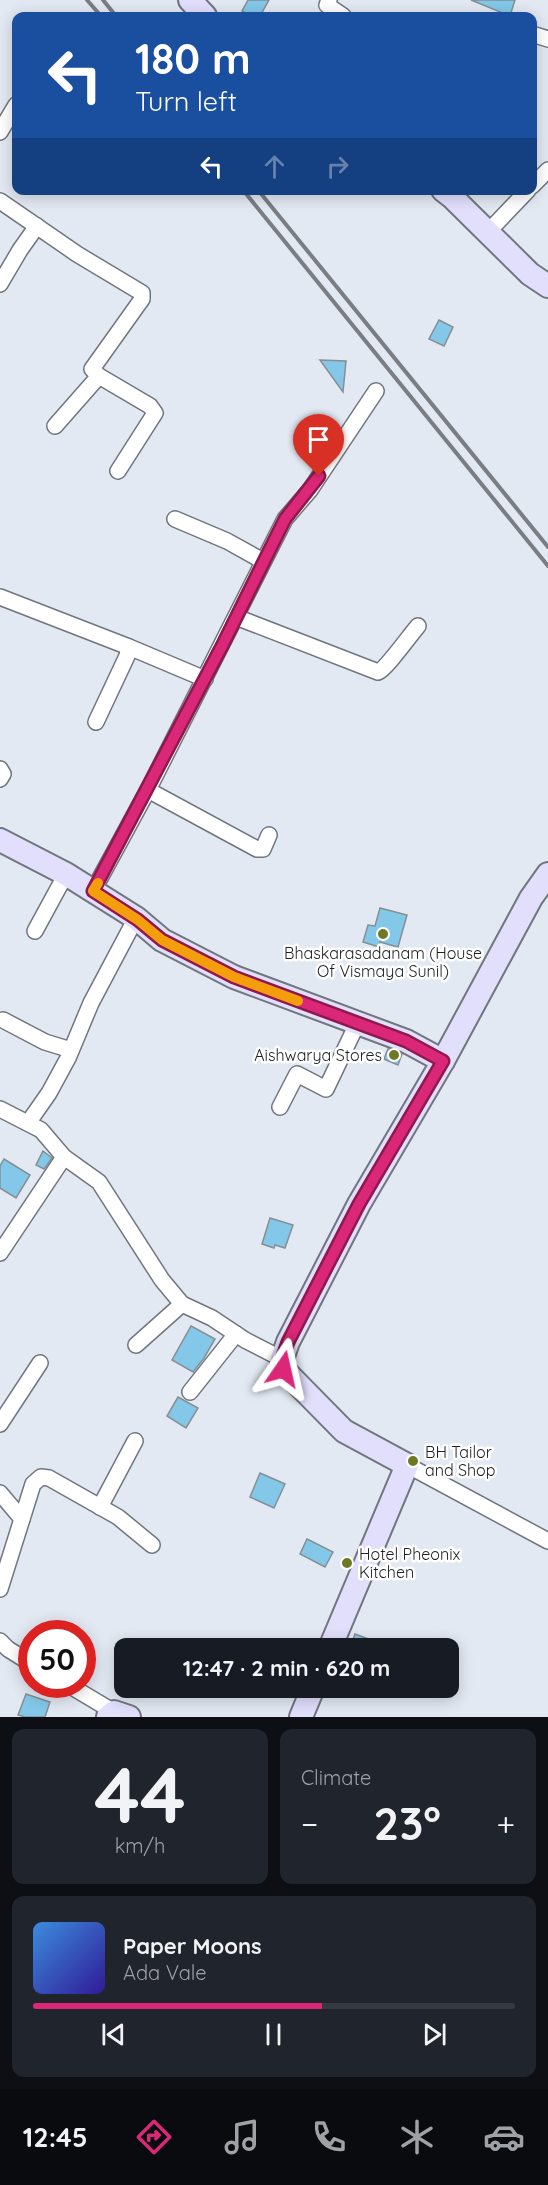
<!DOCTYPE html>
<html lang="en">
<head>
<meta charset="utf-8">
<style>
	body { margin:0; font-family:Quicksand,sans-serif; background:#20242c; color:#f1f3f6; height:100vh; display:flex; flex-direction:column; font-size:22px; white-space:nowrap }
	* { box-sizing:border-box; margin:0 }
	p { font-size:20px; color:#9ea1a6 }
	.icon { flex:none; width:33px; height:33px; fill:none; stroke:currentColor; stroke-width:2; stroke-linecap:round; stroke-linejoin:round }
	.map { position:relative; height:1717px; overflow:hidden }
	.drawer { display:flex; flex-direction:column; gap:12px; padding:12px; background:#0d0f14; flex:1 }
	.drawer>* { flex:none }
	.guide { position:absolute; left:12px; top:12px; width:525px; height:183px; border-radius:12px; box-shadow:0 3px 15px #0003; background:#1a4fa0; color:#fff; overflow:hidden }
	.speed { position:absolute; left:18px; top:1620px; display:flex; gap:12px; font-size:30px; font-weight:700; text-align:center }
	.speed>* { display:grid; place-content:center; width:78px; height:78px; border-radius:50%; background:#171b24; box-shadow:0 3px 15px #0003; line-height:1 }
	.speed .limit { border:9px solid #d22; background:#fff; color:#111 }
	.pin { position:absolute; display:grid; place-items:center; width:51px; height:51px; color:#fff; margin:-62px -26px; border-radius:50% 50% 50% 0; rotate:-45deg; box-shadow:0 0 6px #0007 }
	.pin .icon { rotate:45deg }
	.me { position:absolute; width:66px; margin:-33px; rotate:11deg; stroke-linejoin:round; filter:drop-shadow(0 0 4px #0008) }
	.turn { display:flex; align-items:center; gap:21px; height:126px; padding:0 24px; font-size:27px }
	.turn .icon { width:78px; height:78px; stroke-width:2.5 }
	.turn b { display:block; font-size:42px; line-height:51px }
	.lanes { display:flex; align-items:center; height:57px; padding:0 24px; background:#0003; justify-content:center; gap:30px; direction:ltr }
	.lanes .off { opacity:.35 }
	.big { font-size:45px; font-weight:700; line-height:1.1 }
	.drawer .tile { flex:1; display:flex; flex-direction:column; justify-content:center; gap:9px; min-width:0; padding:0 21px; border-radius:12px; background:#20242c }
	.drawer .dial { align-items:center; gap:0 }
	.dial b { font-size:78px; line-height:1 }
	.song { display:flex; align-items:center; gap:18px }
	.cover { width:72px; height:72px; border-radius:9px; background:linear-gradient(135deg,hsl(210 70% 55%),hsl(250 70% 35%)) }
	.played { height:6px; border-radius:3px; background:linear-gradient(90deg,#db2777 60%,#363941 60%) }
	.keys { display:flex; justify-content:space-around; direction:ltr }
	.heat { display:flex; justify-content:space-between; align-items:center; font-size:33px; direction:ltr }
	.drawer .tiles { flex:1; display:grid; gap:12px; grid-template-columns:1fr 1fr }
	.tile:last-child { grid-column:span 2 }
	.trip { position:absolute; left:114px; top:1638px; width:345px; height:60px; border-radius:12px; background:#171b24; box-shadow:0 3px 15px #0003; font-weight:700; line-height:60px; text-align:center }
	.menu { display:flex; height:96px; justify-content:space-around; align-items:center; background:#090b0e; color:#9ea1a6 }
	.menu .icon { width:42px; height:42px }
	.menu .current { color:#db2777 }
	.menu b { font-size:27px; color:#f1f3f6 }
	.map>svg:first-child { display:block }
	.building { fill:#83c8e8; stroke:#858f94; stroke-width:1.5 }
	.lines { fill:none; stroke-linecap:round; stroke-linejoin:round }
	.street-casing { stroke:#71767e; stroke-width:18 }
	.secondary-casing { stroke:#71767e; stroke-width:26 }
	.street { stroke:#fff; stroke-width:15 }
	.secondary { stroke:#e1dffc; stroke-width:22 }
	.rail { stroke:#7a7e84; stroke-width:4 }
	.route-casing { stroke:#8e194d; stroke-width:15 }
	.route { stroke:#db2777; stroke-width:10 }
	.slow { stroke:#f59e0b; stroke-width:10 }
	.poi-dot { fill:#6f7924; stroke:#fff; stroke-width:2 }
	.labels { text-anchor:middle; stroke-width:5; stroke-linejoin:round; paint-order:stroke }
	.poi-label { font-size:16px; fill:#1d1f22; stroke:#fff; text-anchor:start }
</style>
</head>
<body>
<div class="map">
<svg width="548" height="1717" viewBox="0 0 548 1717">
	<rect width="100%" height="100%" fill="#e3e9f3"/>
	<!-- building -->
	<g class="building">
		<polygon points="248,0 269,0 260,16 251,16 242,11"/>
		<polygon points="471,0 515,0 510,16"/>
		<polygon points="439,320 453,327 444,346 429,339"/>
		<polygon points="320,360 346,361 343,392"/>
		<polygon points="380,908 407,915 398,947 380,942 379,947 363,942 368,925 375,926"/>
		<polygon points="388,1049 402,1054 398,1065 384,1059"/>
		<polygon points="43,1151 52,1158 44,1169 36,1165"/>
		<polygon points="4,1159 30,1175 16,1198 0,1188 0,1166"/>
		<polygon points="270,1218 293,1225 285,1248 275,1245 274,1248 262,1244"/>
		<polygon points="191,1326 215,1339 204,1358 193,1372 172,1360"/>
		<polygon points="178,1397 198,1408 186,1428 167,1416"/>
		<polygon points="260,1473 285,1484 274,1508 250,1497"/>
		<polygon points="307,1539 333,1552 325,1567 300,1554"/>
		<polygon points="355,1634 390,1647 390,1648 350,1648"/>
		<polygon points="26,1694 50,1702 45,1717 25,1717 18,1715"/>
	</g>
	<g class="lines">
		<defs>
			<g id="street">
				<polyline points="329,0 327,5 343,16"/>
				<polyline points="532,34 548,39"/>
				<polyline points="0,132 16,105"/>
				<polyline points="532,186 548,170"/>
				<polyline points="0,201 77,254 142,293 142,299 92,369 99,376 150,406 155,413 118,471"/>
				<polyline points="488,232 528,190"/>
				<polyline points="0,284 20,250 37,226"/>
				<polyline points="55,426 99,376"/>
				<polyline points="175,519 227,541 263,561"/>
				<polyline points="0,597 129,647 205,679"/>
				<path d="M 236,617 L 378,672 C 386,669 410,635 418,626"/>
				<polyline points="96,722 127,656 129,647"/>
				<polyline points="0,769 3,774 0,779"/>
				<polyline points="148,790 257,849 263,849 269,835"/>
				<polyline points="93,891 148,790 285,519 310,490 376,391"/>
				<polyline points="35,931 66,874"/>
				<polyline points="3,1020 45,1042 71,1050"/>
				<polyline points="280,1107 297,1074 326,1089 358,1022"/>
				<polyline points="0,1109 41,1130 64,1157 99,1182 162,1280 182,1304 212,1318 245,1340 282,1359"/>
				<polyline points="28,1123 49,1093 68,1058 91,1003 136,918"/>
				<polyline points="0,1253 64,1157"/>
				<polyline points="136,1345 182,1304"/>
				<polyline points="190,1392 236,1334"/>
				<polyline points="0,1424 40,1363"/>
				<polyline points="407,1465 548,1541"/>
				<polyline points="0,1493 22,1519"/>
				<polyline points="100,1507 135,1441"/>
				<polyline points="0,1589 33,1484 41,1477 49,1478 118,1517 152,1545"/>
				<polyline points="0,1641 8,1649 32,1664"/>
				<polyline points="67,1684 114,1712"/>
			</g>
			<g id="secondary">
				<polyline points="190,0 205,16"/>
				<polyline points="443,190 452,197 530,274 548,286"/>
				<polyline points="0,840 66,874 136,918 162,940 234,977 406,1041 443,1061"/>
				<polyline points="330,1648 407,1465 344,1431 283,1369 282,1359 288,1342 359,1204 443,1061 531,898 548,874"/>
				<polyline points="108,1717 114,1712 129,1717"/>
				<polyline points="301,1717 313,1688"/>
			</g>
		</defs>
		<!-- street casing -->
		<use href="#street" class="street-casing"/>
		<!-- secondary casing -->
		<use href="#secondary" class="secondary-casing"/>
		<!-- street -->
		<use href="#street" class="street"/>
		<!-- secondary -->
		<use href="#secondary" class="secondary"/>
		<!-- rail -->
		<g class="rail">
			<polyline points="87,0 101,16"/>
			<polyline points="103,0 116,16"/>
			<polyline points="243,190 548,566"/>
			<polyline points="258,190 548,547"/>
		</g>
	</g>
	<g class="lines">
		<defs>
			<polyline id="route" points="283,1369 282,1359 288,1342 359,1204 443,1061 406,1041 234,977 162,940 138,920 93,891 222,646 285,519 319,476"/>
		</defs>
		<!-- route casing -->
		<use href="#route" class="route-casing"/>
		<!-- route -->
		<use href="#route" class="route"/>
		<!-- slow -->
		<polyline class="slow" points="98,883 93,891 138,920 162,940 234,977 298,1001"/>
	</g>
	<!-- markers -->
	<g class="poi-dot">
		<circle cx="383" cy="934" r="6"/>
		<circle cx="394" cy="1055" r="6"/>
		<circle cx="413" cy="1461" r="6"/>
		<circle cx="347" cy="1563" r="6"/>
	</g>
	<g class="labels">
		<!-- poi labels -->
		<g class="poi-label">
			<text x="383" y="959" text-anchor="middle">Bhaskarasadanam (House<tspan x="383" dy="18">Of Vismaya Sunil)</tspan></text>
			<text x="382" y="1061" text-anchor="end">Aishwarya Stores</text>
			<text x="425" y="1458">BH Tailor<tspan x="425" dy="18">and Shop</tspan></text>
			<text x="359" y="1560">Hotel Pheonix<tspan x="359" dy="18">Kitchen</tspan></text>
		</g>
	</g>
</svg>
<div class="speed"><div class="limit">50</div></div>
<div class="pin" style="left:319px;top:476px;background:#d93025"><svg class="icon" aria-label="arrive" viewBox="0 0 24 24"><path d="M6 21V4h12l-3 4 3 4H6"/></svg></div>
<svg class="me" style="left:283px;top:1369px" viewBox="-20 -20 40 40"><path d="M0-17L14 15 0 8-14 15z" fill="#db2777" stroke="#fff" stroke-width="4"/></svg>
<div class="trip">12:47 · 2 min · 620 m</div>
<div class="guide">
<div class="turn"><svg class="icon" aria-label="left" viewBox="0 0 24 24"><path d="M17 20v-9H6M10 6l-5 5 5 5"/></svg><div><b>180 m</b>Turn left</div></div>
<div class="lanes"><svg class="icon" aria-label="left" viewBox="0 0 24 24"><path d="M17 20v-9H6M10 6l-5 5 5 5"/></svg><svg class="icon off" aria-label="ahead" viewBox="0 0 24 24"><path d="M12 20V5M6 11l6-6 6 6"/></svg><svg class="icon off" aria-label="right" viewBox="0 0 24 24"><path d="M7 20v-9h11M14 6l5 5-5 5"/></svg></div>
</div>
</div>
<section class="drawer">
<div class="tiles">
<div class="tile dial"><b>44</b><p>km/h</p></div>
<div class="tile"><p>Climate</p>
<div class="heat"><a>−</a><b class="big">23°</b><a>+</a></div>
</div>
<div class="tile">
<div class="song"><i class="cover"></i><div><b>Paper Moons</b><p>Ada Vale</p></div></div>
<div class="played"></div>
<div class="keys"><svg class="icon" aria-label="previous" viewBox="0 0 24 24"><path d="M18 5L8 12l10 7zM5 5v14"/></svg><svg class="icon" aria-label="pause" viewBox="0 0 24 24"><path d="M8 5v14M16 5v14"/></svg><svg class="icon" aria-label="next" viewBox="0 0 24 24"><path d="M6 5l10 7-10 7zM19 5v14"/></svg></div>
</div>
</div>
</section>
<nav class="menu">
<b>12:45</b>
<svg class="icon current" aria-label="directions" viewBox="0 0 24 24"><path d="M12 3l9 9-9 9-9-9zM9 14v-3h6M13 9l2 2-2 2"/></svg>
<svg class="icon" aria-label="music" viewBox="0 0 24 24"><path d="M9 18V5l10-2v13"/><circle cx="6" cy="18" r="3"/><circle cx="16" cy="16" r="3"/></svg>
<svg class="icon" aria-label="phone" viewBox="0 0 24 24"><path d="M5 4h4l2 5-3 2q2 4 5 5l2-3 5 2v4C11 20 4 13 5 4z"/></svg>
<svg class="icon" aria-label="climate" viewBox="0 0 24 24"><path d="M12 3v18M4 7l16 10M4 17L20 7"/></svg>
<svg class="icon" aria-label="car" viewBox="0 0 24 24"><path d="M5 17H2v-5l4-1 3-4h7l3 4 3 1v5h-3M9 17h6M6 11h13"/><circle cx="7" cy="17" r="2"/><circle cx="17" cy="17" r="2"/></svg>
</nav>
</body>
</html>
